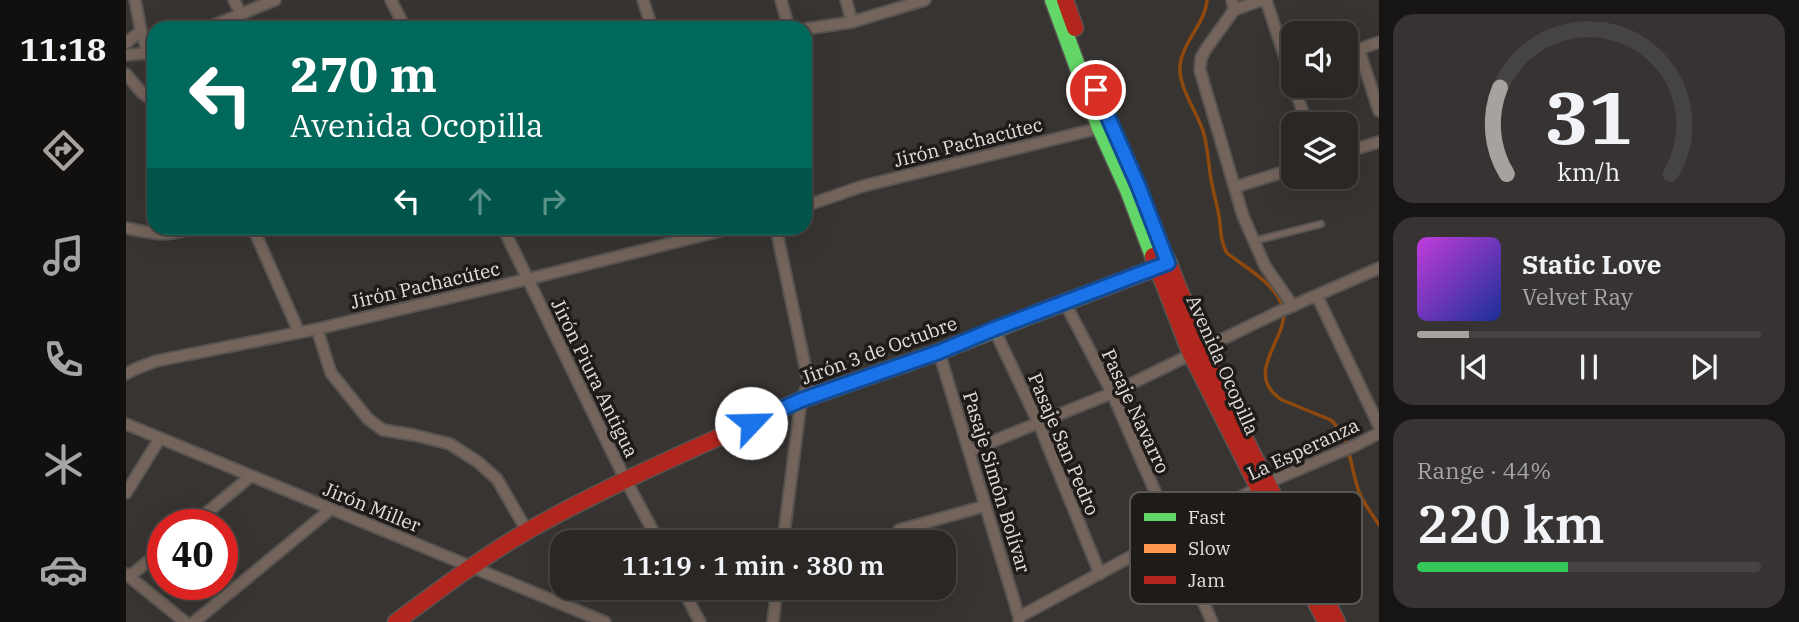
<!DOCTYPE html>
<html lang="en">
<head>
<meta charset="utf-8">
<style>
	body { margin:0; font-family:"IBM Plex Serif",serif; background:#363332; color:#f1f3f6; height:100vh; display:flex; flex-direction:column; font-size:26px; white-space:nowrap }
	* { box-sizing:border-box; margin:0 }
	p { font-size:23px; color:#a5a5a7 }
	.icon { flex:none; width:38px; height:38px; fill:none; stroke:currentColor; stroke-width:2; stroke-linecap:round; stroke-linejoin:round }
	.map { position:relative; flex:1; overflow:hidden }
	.details { display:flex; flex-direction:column; gap:14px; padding:14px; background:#171514; width:420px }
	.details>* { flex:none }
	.guide { position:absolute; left:21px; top:21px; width:665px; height:214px; border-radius:21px; box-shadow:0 7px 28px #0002,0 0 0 2px #464442; background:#00695c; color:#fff; overflow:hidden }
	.fabs { position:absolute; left:1155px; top:21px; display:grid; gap:14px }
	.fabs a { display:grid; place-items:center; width:77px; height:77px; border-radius:14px; background:#2a2725; box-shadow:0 7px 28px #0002,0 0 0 2px #464442; font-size:35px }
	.speed { position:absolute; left:21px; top:509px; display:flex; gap:14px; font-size:35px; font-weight:700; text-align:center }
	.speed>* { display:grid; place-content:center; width:91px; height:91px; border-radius:50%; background:#2a2725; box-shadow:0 7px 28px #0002,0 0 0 2px #464442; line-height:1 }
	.speed .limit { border:10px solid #d22; background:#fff; color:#111 }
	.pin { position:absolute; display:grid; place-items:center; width:60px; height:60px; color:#fff; margin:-30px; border:4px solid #fff; border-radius:50%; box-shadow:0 2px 7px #0007 }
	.me { position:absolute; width:77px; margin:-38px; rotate:66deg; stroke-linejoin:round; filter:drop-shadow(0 0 5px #0008) }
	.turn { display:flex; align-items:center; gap:24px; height:147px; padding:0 28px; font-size:32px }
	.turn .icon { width:91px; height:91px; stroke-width:2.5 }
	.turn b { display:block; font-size:49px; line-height:60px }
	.lanes { display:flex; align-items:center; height:66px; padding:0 28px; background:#0003; justify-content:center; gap:35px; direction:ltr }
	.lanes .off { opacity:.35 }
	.big { font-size:52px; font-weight:600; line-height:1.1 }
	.details .card { flex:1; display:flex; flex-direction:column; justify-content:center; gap:10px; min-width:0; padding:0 24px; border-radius:21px; background:#363332 }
	.details .dial { align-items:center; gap:0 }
	.dial svg { height:182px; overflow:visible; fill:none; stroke:#464442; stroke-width:7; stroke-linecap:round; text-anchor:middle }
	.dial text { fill:#f1f3f6; stroke:none }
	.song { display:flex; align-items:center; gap:21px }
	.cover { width:84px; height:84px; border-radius:10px; background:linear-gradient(135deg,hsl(290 70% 55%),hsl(230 70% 35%)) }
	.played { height:7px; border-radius:4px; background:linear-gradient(90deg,#a7a2a0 15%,#464442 15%) }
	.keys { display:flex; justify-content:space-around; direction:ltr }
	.charge { height:10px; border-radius:5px; background:linear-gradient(90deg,#34c759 44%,#464442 0) }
	.trip { position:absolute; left:424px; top:530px; width:406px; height:70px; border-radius:21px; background:#2a2725; box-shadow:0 7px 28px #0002,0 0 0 2px #464442; font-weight:600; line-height:70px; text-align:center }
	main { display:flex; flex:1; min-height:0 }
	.tabs { display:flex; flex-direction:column; width:126px; justify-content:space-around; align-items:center; background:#11100f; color:#a5a5a7 }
	.tabs .icon { width:49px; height:49px }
	.tabs .selected { color:#a7a2a0 }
	.tabs b { font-size:32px; color:#f1f3f6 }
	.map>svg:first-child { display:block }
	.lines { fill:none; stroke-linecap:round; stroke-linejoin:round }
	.stream { stroke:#8f490f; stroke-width:3.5 }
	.lane-casing { stroke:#565350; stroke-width:9 }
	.street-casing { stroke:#565350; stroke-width:14 }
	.fast-casing { stroke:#565350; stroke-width:19 }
	.slow-casing { stroke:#565350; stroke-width:19 }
	.jam-casing { stroke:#565350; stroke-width:19 }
	.lane { stroke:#74645b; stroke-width:5 }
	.street { stroke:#74645b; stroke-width:10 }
	.fast { stroke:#63d668; stroke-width:16 }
	.slow { stroke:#ff974d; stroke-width:16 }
	.jam { stroke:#b3261e; stroke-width:16 }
	.route-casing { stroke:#114b97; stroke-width:18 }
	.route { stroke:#1a73e8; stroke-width:12 }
	.labels { text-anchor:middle; stroke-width:7; stroke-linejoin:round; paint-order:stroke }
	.street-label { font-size:19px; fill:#e3dedb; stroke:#1f1b19 }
	.key { fill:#1f1b19; stroke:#5a5653; stroke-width:2 }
	.key-label { font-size:19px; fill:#e3dedb }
</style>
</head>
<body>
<main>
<nav class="tabs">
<b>11:18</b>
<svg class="icon selected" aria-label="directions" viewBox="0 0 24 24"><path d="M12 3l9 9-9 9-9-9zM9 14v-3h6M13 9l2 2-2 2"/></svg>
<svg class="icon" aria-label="music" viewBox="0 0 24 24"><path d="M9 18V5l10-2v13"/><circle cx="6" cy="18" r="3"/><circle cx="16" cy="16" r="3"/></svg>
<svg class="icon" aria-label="phone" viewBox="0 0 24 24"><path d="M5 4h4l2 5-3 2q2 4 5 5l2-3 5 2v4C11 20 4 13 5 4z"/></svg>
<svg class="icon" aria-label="climate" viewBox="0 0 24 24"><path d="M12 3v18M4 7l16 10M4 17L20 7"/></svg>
<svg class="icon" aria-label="car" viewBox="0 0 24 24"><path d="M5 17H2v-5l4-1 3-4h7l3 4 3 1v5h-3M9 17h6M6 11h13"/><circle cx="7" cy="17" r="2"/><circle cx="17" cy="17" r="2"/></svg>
</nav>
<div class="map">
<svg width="1253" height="622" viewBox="0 0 1253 622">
	<rect width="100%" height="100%" fill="#383431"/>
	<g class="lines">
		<!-- stream -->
		<path class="stream" d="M 1081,0 C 1079,24 1057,41 1054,65 C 1052,87 1070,110 1077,131 C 1082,146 1082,163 1085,179 C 1087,192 1091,204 1093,216 C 1095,229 1094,241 1101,253 C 1120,268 1147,282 1156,305 C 1168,335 1113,372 1156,400 L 1205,420 C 1225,439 1224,467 1233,492 C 1238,504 1246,514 1253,525"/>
		<defs>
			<g id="lane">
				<polyline points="1128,241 1195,224"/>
				<polyline points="561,597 583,588"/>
			</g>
			<g id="street">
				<polyline points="9,0 15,31 22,53"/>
				<polyline points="108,0 115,14"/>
				<polyline points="265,0 279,28"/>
				<polyline points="517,0 526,28"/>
				<polyline points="655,0 663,28"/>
				<polyline points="720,0 726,22"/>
				<polyline points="1106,0 1108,10 1080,49 1075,58 1074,70 1117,216 1139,266 1167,306"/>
				<polyline points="1140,0 1167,82"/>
				<polyline points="1108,10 1136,0"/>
				<polyline points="81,28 149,0"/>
				<polyline points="679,29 726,22 799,0"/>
				<polyline points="0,43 15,31"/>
				<polyline points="1233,50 1253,111"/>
				<polyline points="1220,54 1253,42"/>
				<polyline points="0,55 22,53 28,50"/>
				<polyline points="0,74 16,93 28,101"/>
				<polyline points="1168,86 1181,124"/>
				<polyline points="1220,152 1253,142"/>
				<polyline points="1109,187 1167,169"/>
				<polyline points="679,206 737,186 974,128"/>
				<path d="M 0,228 C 28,234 39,237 67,228"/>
				<polyline points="127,228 173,332"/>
				<polyline points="377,228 499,479 533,542"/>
				<polyline points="650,228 682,380 680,390 675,400 657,542"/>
				<polyline points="1191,296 1253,426"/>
				<polyline points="939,303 986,393 1086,622"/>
				<polyline points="191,329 205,373 242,419 257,430 288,435 324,444 352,462 371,479 401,531"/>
				<polyline points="868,329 913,424 974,574"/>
				<polyline points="813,352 893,617 893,622"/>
				<polyline points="0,374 9,369 30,361 191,329 402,279 606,228"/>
				<polyline points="0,424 479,622"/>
				<polyline points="843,451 986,393 1150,313 1253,268"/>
				<polyline points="0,493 34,438"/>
				<polyline points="66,525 125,476"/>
				<polyline points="773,530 859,506"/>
				<polyline points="0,574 59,622"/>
				<polyline points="4,576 37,549"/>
				<polyline points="556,588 574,622"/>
				<polyline points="893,617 1141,483 1230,445 1253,433"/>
				<polyline points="68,622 205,509"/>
				<polyline points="647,622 651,588"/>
			</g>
			<g id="fast">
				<polyline points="927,0 974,128 1002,190 1027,256"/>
				<polyline points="640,416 675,400 813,352 911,313"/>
			</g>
			<polyline id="slow" points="911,313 1043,263"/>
			<g id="jam">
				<polyline points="939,0 949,28"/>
				<polyline points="1027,256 1065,354 1200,622"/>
				<polyline points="1040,257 1077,348 1098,394"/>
				<polyline points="1107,415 1211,622"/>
				<path d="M 270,622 C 313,590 356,557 403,530 C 479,487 560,452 640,416"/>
			</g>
		</defs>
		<!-- lane casing -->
		<use href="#lane" class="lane-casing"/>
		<!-- street casing -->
		<use href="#street" class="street-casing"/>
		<!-- fast casing -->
		<use href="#fast" class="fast-casing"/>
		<!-- slow casing -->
		<use href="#slow" class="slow-casing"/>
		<!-- jam casing -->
		<use href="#jam" class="jam-casing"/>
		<!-- lane -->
		<use href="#lane" class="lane"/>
		<!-- street -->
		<use href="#street" class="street"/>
		<!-- fast -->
		<use href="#fast" class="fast"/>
		<!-- slow -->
		<use href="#slow" class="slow"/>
		<!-- jam -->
		<use href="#jam" class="jam"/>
	</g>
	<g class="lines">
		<defs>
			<polyline id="route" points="625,423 675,400 813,352 868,329 1042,263 1012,185 970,90"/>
		</defs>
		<!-- route casing -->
		<use href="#route" class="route-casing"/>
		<!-- route -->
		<use href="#route" class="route"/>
	</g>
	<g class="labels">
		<!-- street labels -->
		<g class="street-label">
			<text transform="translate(842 142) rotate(-14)" y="7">Jirón Pachacútec</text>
			<text transform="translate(299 285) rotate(-13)" y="7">Jirón Pachacútec</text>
			<text transform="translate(753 350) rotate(-20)" y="7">Jirón 3 de Octubre</text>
			<text transform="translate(1097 365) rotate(66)" y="7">Avenida Ocopilla</text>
			<text transform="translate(469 378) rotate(64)" y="7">Jirón Piura Antigua</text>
			<text transform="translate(1010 411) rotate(65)" y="7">Pasaje Navarro</text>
			<text transform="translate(938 444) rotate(67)" y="7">Pasaje San Pedro</text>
			<text transform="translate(1177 449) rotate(-25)" y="7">La Esperanza</text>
			<text transform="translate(871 482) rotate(73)" y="7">Pasaje Simón Bolívar</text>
			<text transform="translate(246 507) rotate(22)" y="7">Jirón Miller</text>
		</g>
	</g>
	<!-- legend -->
	<rect x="1004" y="492" width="232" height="112" rx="10" class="key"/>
	<rect x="1018" y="513" width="32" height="8" fill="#63d668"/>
	<rect x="1018" y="544" width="32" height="9" fill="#ff974d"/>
	<rect x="1018" y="576" width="32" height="8" fill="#b3261e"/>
	<g class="key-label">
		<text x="1062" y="524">Fast</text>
		<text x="1062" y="555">Slow</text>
		<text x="1062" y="587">Jam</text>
	</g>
</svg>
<div class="fabs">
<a><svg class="icon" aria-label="sound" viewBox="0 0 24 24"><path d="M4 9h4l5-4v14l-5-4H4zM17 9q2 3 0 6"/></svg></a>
<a><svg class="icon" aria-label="layers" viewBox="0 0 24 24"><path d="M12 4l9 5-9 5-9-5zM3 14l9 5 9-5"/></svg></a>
</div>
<div class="speed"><div class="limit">40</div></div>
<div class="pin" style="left:970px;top:90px;background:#d93025"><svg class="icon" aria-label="arrive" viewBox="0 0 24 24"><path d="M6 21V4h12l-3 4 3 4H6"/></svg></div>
<svg class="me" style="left:625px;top:423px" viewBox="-20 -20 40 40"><circle r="19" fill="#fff"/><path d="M0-13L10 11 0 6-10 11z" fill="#1a73e8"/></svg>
<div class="trip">11:19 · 1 min · 380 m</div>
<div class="guide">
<div class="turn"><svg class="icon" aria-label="left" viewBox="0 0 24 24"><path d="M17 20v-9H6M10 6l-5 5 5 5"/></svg><div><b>270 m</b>Avenida Ocopilla</div></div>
<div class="lanes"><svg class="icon" aria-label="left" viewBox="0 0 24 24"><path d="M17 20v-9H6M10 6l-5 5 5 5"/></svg><svg class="icon off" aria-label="ahead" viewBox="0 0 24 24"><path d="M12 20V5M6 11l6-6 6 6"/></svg><svg class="icon off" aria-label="right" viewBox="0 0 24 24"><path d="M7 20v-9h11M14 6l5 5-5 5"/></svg></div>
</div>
</div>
<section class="details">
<div class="card dial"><svg viewBox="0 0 100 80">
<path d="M14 69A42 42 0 1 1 86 69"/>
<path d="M14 69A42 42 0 0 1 11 31" stroke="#a7a2a0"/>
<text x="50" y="56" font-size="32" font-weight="700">31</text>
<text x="50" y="72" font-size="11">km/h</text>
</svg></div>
<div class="card">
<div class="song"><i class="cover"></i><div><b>Static Love</b><p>Velvet Ray</p></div></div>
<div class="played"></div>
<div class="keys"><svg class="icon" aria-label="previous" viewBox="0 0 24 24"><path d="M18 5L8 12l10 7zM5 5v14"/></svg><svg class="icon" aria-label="pause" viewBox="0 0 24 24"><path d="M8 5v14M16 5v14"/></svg><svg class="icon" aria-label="next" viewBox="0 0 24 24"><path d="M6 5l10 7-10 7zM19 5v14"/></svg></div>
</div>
<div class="card"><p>Range · 44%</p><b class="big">220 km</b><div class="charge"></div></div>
</section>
</main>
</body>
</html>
